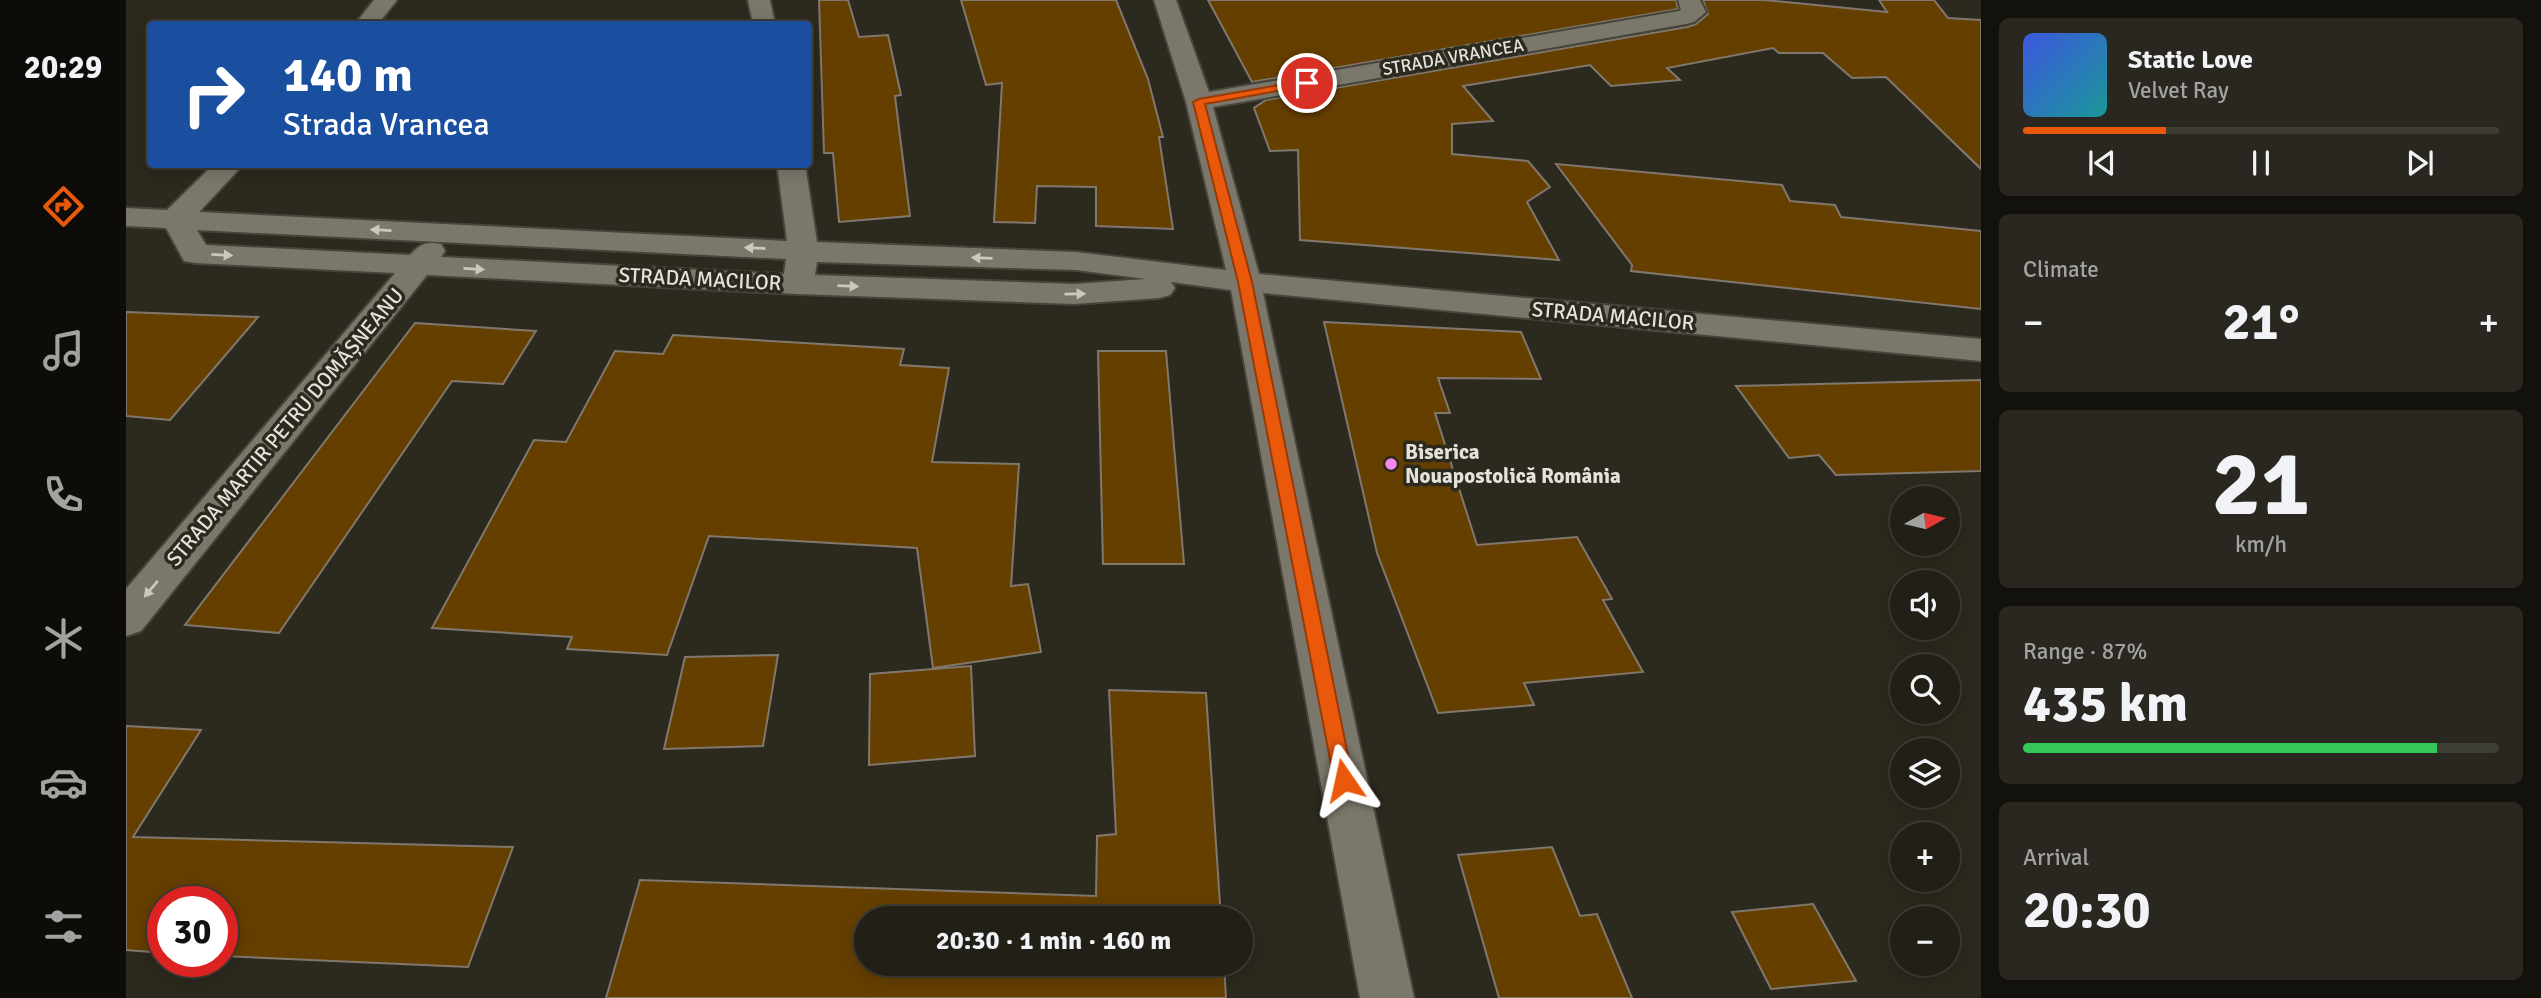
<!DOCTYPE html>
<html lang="en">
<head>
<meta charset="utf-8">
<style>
	body { margin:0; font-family:Signika,sans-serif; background:#29271f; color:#f1f3f6; height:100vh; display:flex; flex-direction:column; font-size:26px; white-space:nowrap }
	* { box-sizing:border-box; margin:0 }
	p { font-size:23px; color:#a2a2a1 }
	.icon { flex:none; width:38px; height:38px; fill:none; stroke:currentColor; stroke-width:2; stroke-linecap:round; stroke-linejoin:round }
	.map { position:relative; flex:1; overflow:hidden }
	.side { display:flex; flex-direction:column; gap:18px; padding:18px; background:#12110c; width:560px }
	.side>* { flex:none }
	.guide { position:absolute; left:21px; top:21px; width:665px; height:147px; border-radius:7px; box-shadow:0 4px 18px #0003,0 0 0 2px #3e3d35; background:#1a4fa0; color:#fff; overflow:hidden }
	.needle { width:46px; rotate:82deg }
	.fabs { position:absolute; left:1764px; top:486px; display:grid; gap:14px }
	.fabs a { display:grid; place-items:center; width:70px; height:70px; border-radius:50%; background:#211f16; box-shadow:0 4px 18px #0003,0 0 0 2px #3e3d35; font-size:35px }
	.speed { position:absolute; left:21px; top:886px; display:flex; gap:14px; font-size:35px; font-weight:700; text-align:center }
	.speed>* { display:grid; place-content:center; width:91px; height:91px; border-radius:50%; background:#211f16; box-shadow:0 4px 18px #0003,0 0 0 2px #3e3d35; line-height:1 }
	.speed .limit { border:10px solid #d22; background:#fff; color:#111 }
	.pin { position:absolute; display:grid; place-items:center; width:60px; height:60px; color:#fff; margin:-30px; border:4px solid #fff; border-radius:50%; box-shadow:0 2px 7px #0007 }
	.me { position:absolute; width:77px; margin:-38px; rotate:349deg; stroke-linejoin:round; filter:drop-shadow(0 0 5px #0008) }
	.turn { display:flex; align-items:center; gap:24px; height:147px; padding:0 21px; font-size:32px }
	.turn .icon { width:91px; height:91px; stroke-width:2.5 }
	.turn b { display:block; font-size:49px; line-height:60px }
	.big { font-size:52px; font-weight:800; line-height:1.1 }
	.side .widget { flex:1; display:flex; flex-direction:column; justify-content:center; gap:10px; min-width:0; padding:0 24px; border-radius:10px; background:#29271f }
	.side .dial { align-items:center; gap:0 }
	.dial b { font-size:91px; line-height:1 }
	.song { display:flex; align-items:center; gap:21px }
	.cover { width:84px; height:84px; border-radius:10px; background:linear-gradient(135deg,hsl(230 70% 55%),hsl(180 70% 35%)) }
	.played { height:7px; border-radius:4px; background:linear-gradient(90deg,#ea580c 30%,#3e3d35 30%) }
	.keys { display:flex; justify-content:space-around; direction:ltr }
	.heat { display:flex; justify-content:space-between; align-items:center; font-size:38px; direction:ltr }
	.charge { height:10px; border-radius:5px; background:linear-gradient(90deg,#34c759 87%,#3e3d35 0) }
	.trip { position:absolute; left:728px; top:906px; width:399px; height:70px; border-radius:35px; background:#211f16; box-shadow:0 4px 18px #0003,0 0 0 2px #3e3d35; font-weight:800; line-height:70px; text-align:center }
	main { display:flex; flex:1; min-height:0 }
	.dock { display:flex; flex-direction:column; width:126px; justify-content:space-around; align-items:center; background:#0d0c09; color:#a2a2a1 }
	.dock .icon { width:49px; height:49px }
	.dock .on { color:#ea580c }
	.dock b { font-size:32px; color:#f1f3f6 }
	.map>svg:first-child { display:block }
	.building { fill:#653f00; stroke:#81786d; stroke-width:2 }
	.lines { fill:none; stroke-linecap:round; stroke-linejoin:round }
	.minor-casing { stroke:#46443b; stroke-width:4 }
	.minor { fill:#7b786b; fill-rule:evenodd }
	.oneway { fill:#cac8bf }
	.route { fill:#ea580c; stroke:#983908; stroke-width:2 }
	.poi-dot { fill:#f788ec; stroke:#2c291e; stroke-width:2.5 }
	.labels { text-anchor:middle; stroke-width:7; stroke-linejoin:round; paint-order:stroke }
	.far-street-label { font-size:18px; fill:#e4e2db; stroke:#2c291e }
	.street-label { font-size:21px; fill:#e4e2db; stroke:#2c291e }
	.poi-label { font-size:21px; font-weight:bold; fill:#e4e2db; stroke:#2c291e; text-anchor:start }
</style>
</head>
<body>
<main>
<nav class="dock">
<b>20:29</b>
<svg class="icon on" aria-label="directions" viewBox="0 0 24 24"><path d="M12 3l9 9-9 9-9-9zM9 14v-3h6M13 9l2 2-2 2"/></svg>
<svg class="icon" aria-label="music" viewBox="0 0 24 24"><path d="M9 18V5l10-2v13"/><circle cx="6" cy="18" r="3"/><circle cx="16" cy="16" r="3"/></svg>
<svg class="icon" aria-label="phone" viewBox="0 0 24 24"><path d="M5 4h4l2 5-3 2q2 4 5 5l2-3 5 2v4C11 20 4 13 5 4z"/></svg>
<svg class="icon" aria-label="climate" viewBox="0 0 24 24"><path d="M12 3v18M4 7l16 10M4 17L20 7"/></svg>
<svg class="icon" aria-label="car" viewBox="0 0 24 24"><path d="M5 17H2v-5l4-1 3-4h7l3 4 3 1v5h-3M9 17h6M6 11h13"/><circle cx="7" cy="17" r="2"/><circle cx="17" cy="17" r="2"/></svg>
<svg class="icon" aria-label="filters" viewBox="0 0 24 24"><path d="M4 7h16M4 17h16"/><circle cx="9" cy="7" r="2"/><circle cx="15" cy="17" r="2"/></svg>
</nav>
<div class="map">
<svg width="1855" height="998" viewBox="0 0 1855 998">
	<rect width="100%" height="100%" fill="#2c291e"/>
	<!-- building -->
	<g class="building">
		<polygon points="693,0 722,0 733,37 762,35 775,95 769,96 784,216 713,222 707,153 698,153"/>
		<polygon points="835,0 990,0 1022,79 1037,137 1033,137 1047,229 970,226 970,187 911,186 909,223 868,222 876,83 860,85"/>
		<polygon points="1082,0 1550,0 1552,9 1126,82"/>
		<polygon points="1577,0 1638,0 1761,12 1753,0 1808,0 1822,18 1855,20 1855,169 1760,77 1726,78 1697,53 1653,53 1647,48 1541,68 1554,80 1485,86 1464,65 1337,86 1367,121 1326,124 1326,154 1402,161 1424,187 1401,202 1433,260 1174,240 1172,150 1144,151 1128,108 1140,100 1561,27 1570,24 1582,14"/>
		<polygon points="1430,164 1656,185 1664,201 1709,205 1715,217 1855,231 1855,309 1505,271 1506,265"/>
		<polygon points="0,312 132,317 44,420 0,416"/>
		<polygon points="1198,322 1395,332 1415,379 1312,378 1324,413 1309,413 1351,545 1451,537 1486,599 1477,600 1517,672 1398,683 1408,705 1312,713 1251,553"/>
		<polygon points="289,323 410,331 377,384 326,381 153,633 59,625"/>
		<polygon points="547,335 778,349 774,365 823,368 806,462 893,464 885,586 902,584 915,652 807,668 791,548 583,536 541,655 441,649 446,637 306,628 408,440 440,442 489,351 537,354"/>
		<polygon points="972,351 1040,351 1058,564 977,564"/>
		<polygon points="1855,380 1855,471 1710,475 1693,455 1663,458 1610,386"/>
		<polygon points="652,655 637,746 538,749 559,657"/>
		<polygon points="845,666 849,756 743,765 744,674"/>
		<polygon points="983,690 1080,693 1095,919 740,919 740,964 1098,964 1100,998 480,998 514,880 970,896 971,836 990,834"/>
		<polygon points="0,726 75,730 7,837 387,847 342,967 96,956 96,901 37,901 37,953 0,950"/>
		<polygon points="1426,847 1454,916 1471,914 1506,998 1373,998 1332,855"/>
		<polygon points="1687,904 1730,981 1645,989 1606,912"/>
	</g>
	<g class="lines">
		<defs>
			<g id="minor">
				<polygon points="248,0 271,0 252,24 229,24"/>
				<polygon points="622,0 644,0 649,24 627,24"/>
				<path d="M 1028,0 L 1050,0 L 1083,92 L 1553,11 L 1555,10 L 1552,0 L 1574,0 L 1580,12 L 1568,22 L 1560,24 L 1087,107 L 1133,274 L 1855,339 L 1855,361 L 1137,293 L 1288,998 L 1234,998 L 1105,290 L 1045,282 L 1049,288 L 1044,295 L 1033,298 L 948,304 L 672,294 L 301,275 L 15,631 L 0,636 L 0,589 L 269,273 L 69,263 L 58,261 L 40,228 L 0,226 L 0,208 L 41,210 L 88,164 L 118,164 L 73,212 L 661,241 L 651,164 L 679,164 L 691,242 L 950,252 L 1100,270 L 1060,102 ZM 71,230 L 660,259 L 658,274 L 315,257 L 319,251 L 315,244 C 300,241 294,244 284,255 L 80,245 ZM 691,262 L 950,270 L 1020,279 L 948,284 L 689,275 Z"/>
			</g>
		</defs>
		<!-- minor casing -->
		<use href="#minor" class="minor-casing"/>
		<!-- minor -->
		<use href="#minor" class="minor"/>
	</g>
	<!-- one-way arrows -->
	<defs><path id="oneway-solid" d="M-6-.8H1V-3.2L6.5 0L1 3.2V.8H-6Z" transform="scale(1.75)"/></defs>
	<g class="oneway">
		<use href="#oneway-solid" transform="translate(255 230) rotate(-177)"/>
		<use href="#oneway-solid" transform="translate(629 248) rotate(-177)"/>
		<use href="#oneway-solid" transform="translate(96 255) rotate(3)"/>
		<use href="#oneway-solid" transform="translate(856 258) rotate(-178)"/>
		<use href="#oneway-solid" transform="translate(348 269) rotate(3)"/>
		<use href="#oneway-solid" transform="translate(722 286) rotate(2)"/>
		<use href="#oneway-solid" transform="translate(949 294) rotate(-1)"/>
		<use href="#oneway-solid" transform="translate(25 589) rotate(130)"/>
	</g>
	<!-- route -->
	<polygon class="route" points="1181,80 1186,83 1185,85 1079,104 1126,282 1227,780 1225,787 1218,789 1211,787 1208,780 1112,282 1067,102 1073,99"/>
	<!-- markers -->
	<circle class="poi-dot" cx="1265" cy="464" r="7"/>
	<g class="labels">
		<!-- far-street labels -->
		<g class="far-street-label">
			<text transform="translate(1327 57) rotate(-10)" y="6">STRADA VRANCEA</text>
		</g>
		<!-- street labels -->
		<g class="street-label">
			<text transform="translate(574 279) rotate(3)" y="7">STRADA MACILOR</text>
			<text transform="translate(1487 316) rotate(5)" y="7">STRADA MACILOR</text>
			<text transform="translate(159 427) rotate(-50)" y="7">STRADA MARTIR PETRU DOMĂȘNEANU</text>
		</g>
		<!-- poi labels -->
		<g class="poi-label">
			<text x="1279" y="459">Biserica<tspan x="1279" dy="24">Nouapostolică România</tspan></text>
		</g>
	</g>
</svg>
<div class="fabs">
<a><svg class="needle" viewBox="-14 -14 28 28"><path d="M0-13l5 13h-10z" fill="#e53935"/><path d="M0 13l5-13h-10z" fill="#a2a2a1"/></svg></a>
<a><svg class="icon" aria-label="sound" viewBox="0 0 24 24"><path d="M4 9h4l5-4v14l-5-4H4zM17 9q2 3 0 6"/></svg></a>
<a><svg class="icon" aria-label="search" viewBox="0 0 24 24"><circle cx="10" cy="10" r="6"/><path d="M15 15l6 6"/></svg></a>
<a><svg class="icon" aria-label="layers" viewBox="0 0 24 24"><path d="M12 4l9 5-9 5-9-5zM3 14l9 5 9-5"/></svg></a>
<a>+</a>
<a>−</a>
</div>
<div class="speed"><div class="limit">30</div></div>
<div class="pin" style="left:1181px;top:83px;background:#d93025"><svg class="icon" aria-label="arrive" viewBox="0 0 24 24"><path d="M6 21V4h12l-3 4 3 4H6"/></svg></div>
<svg class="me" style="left:1218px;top:780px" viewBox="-20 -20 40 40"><path d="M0-17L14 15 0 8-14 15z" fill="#ea580c" stroke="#fff" stroke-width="4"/></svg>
<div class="trip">20:30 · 1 min · 160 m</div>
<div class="guide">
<div class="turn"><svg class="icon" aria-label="right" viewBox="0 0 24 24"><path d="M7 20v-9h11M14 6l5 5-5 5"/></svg><div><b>140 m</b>Strada Vrancea</div></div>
</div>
</div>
<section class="side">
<div class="widget">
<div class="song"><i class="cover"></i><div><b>Static Love</b><p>Velvet Ray</p></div></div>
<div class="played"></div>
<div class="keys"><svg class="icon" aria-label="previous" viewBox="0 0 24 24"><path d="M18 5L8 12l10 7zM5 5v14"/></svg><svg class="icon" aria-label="pause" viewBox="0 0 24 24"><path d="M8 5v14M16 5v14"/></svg><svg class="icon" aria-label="next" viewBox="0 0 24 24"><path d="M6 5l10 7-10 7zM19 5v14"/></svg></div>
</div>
<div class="widget"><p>Climate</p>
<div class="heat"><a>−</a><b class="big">21°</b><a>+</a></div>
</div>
<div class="widget dial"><b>21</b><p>km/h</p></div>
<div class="widget"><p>Range · 87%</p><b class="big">435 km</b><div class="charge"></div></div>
<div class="widget"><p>Arrival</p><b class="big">20:30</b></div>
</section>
</main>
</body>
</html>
